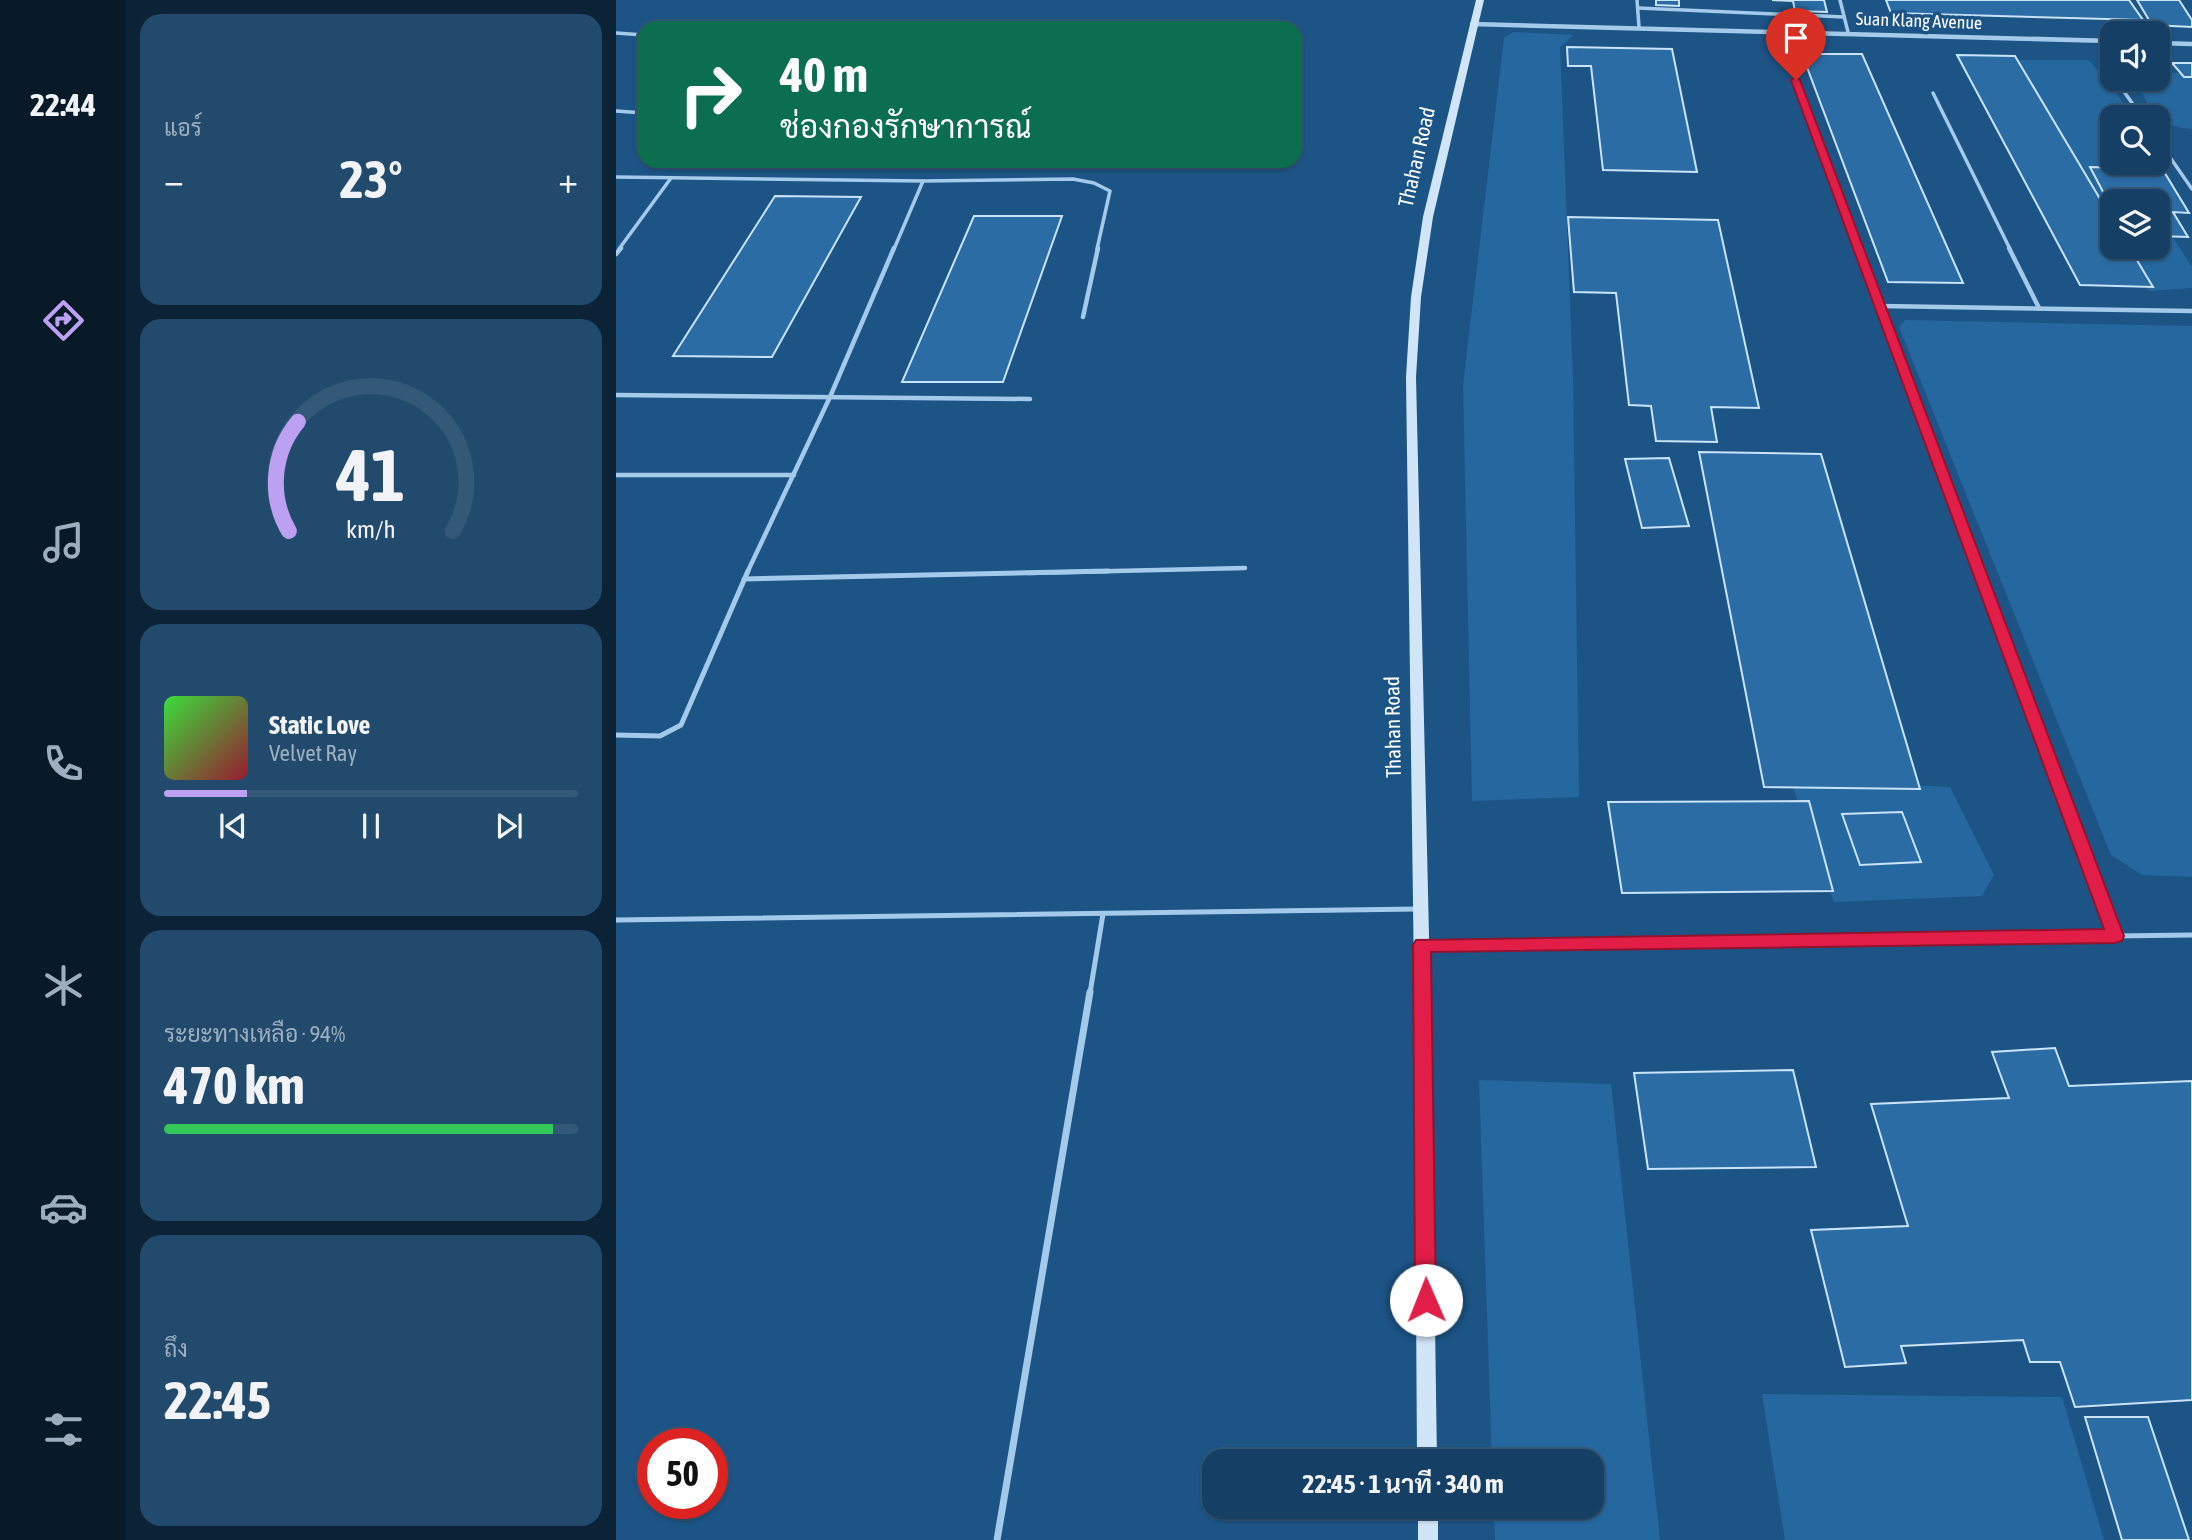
<!DOCTYPE html>
<html lang="th">
<head>
<meta charset="utf-8">
<style>
	body { margin:0; font-family:"Asap Condensed",Sarabun,sans-serif; background:#224a6d; color:#f1f3f6; height:100vh; display:flex; flex-direction:column; font-size:26px; white-space:nowrap }
	* { box-sizing:border-box; margin:0 }
	p { font-size:23px; color:#9dafbf }
	.icon { flex:none; width:38px; height:38px; fill:none; stroke:currentColor; stroke-width:2; stroke-linecap:round; stroke-linejoin:round }
	.map { position:relative; flex:1; overflow:hidden }
	.sheet { display:flex; flex-direction:column; gap:14px; padding:14px; background:#0c2337; width:490px }
	.sheet>* { flex:none }
	.banner { position:absolute; left:21px; top:21px; width:665px; height:147px; border-radius:21px; box-shadow:0 2px 5px #0004,0 0 0 2px #345878; background:#0b6e4f; color:#fff; overflow:hidden }
	.buttons { position:absolute; left:1484px; top:21px; display:grid; gap:14px }
	.buttons a { display:grid; place-items:center; width:70px; height:70px; border-radius:14px; background:#153f64; box-shadow:0 2px 5px #0004,0 0 0 2px #345878; font-size:35px }
	.speed { position:absolute; left:21px; top:1428px; display:flex; gap:14px; font-size:35px; font-weight:700; text-align:center }
	.speed>* { display:grid; place-content:center; width:91px; height:91px; border-radius:50%; background:#153f64; box-shadow:0 2px 5px #0004,0 0 0 2px #345878; line-height:1 }
	.speed .limit { border:10px solid #d22; background:#fff; color:#111 }
	.pin { position:absolute; display:grid; place-items:center; width:60px; height:60px; color:#fff; margin:-72px -30px; border-radius:50% 50% 50% 0; rotate:-45deg; box-shadow:0 0 7px #0007 }
	.pin .icon { rotate:45deg }
	.me { position:absolute; width:77px; margin:-38px; rotate:359deg; stroke-linejoin:round; filter:drop-shadow(0 0 5px #0008) }
	.turn { display:flex; align-items:center; gap:24px; height:147px; padding:0 28px; font-size:32px }
	.turn .icon { width:91px; height:91px; stroke-width:2.5 }
	.turn b { display:block; font-size:49px; line-height:60px }
	.big { font-size:52px; font-weight:700; line-height:1.1 }
	.sheet .card { flex:1; display:flex; flex-direction:column; justify-content:center; gap:10px; min-width:0; padding:0 24px; border-radius:21px; background:#224a6d }
	.sheet .dial { align-items:center; gap:0 }
	.dial svg { height:182px; overflow:visible; fill:none; stroke:#345878; stroke-width:7; stroke-linecap:round; text-anchor:middle }
	.dial text { fill:#f1f3f6; stroke:none }
	.song { display:flex; align-items:center; gap:21px }
	.cover { width:84px; height:84px; border-radius:10px; background:linear-gradient(135deg,hsl(120 70% 55%),hsl(350 70% 35%)) }
	.played { height:7px; border-radius:4px; background:linear-gradient(90deg,#bca0f2 20%,#345878 20%) }
	.keys { display:flex; justify-content:space-around; direction:ltr }
	.heat { display:flex; justify-content:space-between; align-items:center; font-size:38px; direction:ltr }
	.charge { height:10px; border-radius:5px; background:linear-gradient(90deg,#34c759 94%,#345878 0) }
	.trip { position:absolute; left:586px; top:1449px; width:402px; height:70px; border-radius:21px; background:#153f64; box-shadow:0 2px 5px #0004,0 0 0 2px #345878; font-weight:700; line-height:70px; text-align:center }
	main { display:flex; flex:1; min-height:0 }
	.menu { display:flex; flex-direction:column; width:126px; justify-content:space-around; align-items:center; background:#081928; color:#9dafbf }
	.menu .icon { width:49px; height:49px }
	.menu .active { color:#bca0f2 }
	.menu b { font-size:32px; color:#f1f3f6 }
	.map>svg:first-child { display:block }
	.green { fill:#25679f }
	.building { fill:#2b6ca4; stroke:#c9e3f8; stroke-width:2 }
	.lines { fill:none; stroke-linecap:round; stroke-linejoin:round }
	.service-far3 { stroke:#a4caeb; stroke-width:3.5 }
	.service-far2 { stroke:#a4caeb; stroke-width:4.5 }
	.service-far1 { stroke:#a4caeb; stroke-width:5 }
	.service { stroke:#a4caeb; stroke-width:7 }
	.minor { stroke:#a4caeb; stroke-width:4.5 }
	.secondary { fill:#d0e5f8; fill-rule:evenodd }
	.route { fill:#e11d48; stroke:#92132f; stroke-width:2 }
	.labels { text-anchor:middle; stroke-width:7; stroke-linejoin:round; paint-order:stroke }
	.far-street-label { font-size:18px; fill:#fff; stroke:#1c5486 }
	.street-label { font-size:21px; fill:#fff; stroke:#1c5486 }
</style>
</head>
<body>
<main>
<nav class="menu">
<b>22:44</b>
<svg class="icon active" aria-label="directions" viewBox="0 0 24 24"><path d="M12 3l9 9-9 9-9-9zM9 14v-3h6M13 9l2 2-2 2"/></svg>
<svg class="icon" aria-label="music" viewBox="0 0 24 24"><path d="M9 18V5l10-2v13"/><circle cx="6" cy="18" r="3"/><circle cx="16" cy="16" r="3"/></svg>
<svg class="icon" aria-label="phone" viewBox="0 0 24 24"><path d="M5 4h4l2 5-3 2q2 4 5 5l2-3 5 2v4C11 20 4 13 5 4z"/></svg>
<svg class="icon" aria-label="climate" viewBox="0 0 24 24"><path d="M12 3v18M4 7l16 10M4 17L20 7"/></svg>
<svg class="icon" aria-label="car" viewBox="0 0 24 24"><path d="M5 17H2v-5l4-1 3-4h7l3 4 3 1v5h-3M9 17h6M6 11h13"/><circle cx="7" cy="17" r="2"/><circle cx="17" cy="17" r="2"/></svg>
<svg class="icon" aria-label="filters" viewBox="0 0 24 24"><path d="M4 7h16M4 17h16"/><circle cx="9" cy="7" r="2"/><circle cx="15" cy="17" r="2"/></svg>
</nav>
<section class="sheet">
<div class="card"><p>แอร์</p>
<div class="heat"><a>−</a><b class="big">23°</b><a>+</a></div>
</div>
<div class="card dial"><svg viewBox="0 0 100 80">
<path d="M14 69A42 42 0 1 1 86 69"/>
<path d="M14 69A42 42 0 0 1 18 21" stroke="#bca0f2"/>
<text x="50" y="56" font-size="32" font-weight="700">41</text>
<text x="50" y="72" font-size="11">km/h</text>
</svg></div>
<div class="card">
<div class="song"><i class="cover"></i><div><b>Static Love</b><p>Velvet Ray</p></div></div>
<div class="played"></div>
<div class="keys"><svg class="icon" aria-label="previous" viewBox="0 0 24 24"><path d="M18 5L8 12l10 7zM5 5v14"/></svg><svg class="icon" aria-label="pause" viewBox="0 0 24 24"><path d="M8 5v14M16 5v14"/></svg><svg class="icon" aria-label="next" viewBox="0 0 24 24"><path d="M6 5l10 7-10 7zM19 5v14"/></svg></div>
</div>
<div class="card"><p>ระยะทางเหลือ · 94%</p><b class="big">470 km</b><div class="charge"></div></div>
<div class="card"><p>ถึง</p><b class="big">22:45</b></div>
</section>
<div class="map">
<svg width="1576" height="1540" viewBox="0 0 1576 1540">
	<rect width="100%" height="100%" fill="#1c5486"/>
	<!-- green -->
	<g class="green">
		<polygon points="897,32 958,35 944,47 957,378 963,797 856,801 847,385 888,38"/>
		<polygon points="1390,60 1473,60 1503,97 1515,117 1496,117 1496,163 1542,162 1545,171 1541,201 1496,201 1496,231"/>
		<path d="M 1542,73 L 1565,73 L 1568,77 L 1576,77 L 1576,129 C 1538,126 1536,108 1517,79 L 1542,79 Z"/>
		<polygon points="1542,215 1576,267 1576,288 1533,291 1506,247 1542,247"/>
		<polygon points="1289,320 1576,326 1576,877 1526,875 1495,855 1283,327"/>
		<polygon points="1174,779 1334,787 1378,875 1366,896 1218,902"/>
		<polygon points="863,1080 995,1084 1044,1540 879,1540 878,1507 976,1507 976,1461 876,1461"/>
		<polygon points="1146,1394 1446,1397 1488,1540 1169,1540"/>
	</g>
	<!-- building -->
	<g class="building">
		<polygon points="1040,0 1063,0 1063,6 1040,5"/>
		<polygon points="1156,0 1208,0 1211,12 1179,11 1177,1"/>
		<polygon points="1270,0 1513,0 1527,20 1275,13"/>
		<polygon points="1521,0 1563,0 1576,20 1576,27 1536,25"/>
		<polygon points="951,47 1056,49 1081,172 987,170 975,66 952,66"/>
		<polygon points="1186,54 1246,54 1347,283 1272,282"/>
		<polygon points="1341,55 1399,56 1496,219 1496,247 1513,247 1537,287 1464,285"/>
		<polygon points="1556,63 1576,63 1576,77 1568,77"/>
		<polygon points="1474,167 1547,170 1573,213 1557,212 1572,237 1542,236 1542,201 1496,201 1495,207"/>
		<polygon points="159,196 245,197 156,357 57,356"/>
		<polygon points="358,216 446,216 387,382 286,382"/>
		<polygon points="952,217 1102,220 1143,408 1095,407 1101,442 1040,441 1035,406 1013,405 1000,293 958,292"/>
		<polygon points="1083,452 1205,454 1304,789 1148,787"/>
		<polygon points="1053,458 1073,526 1026,528 1009,459"/>
		<polygon points="1193,801 1217,891 1006,893 992,802"/>
		<polygon points="1286,812 1305,862 1244,865 1226,814"/>
		<polygon points="1439,1048 1453,1086 1576,1081 1576,1400 1459,1407 1444,1362 1414,1362 1407,1340 1285,1346 1290,1363 1229,1367 1195,1230 1292,1226 1255,1104 1393,1098 1376,1052"/>
		<polygon points="1177,1070 1200,1167 1032,1169 1018,1073"/>
		<polygon points="1469,1417 1532,1417 1573,1540 1506,1540"/>
	</g>
	<g class="lines">
		<!-- service-far3 -->
		<g class="service-far3">
			<polyline points="1021,0 1023,27"/>
			<polyline points="1224,0 1232,32"/>
			<polyline points="1022,8 1228,17"/>
			<polyline points="0,33 28,35"/>
			<polyline points="1169,49 1244,249"/>
			<polyline points="1486,60 1496,75"/>
			<polyline points="1499,79 1526,117"/>
			<polyline points="1317,93 1394,249"/>
			<polyline points="0,111 28,113"/>
			<polyline points="1542,140 1576,189"/>
			<polyline points="0,177 307,181 457,179 478,183 494,191 481,249"/>
			<polyline points="3,249 55,178"/>
			<polyline points="278,249 307,181"/>
		</g>
		<!-- service-far2 -->
		<g class="service-far2">
			<polyline points="1243,248 1364,573"/>
			<polyline points="1393,248 1423,308"/>
			<polyline points="0,254 5,248"/>
			<polyline points="1265,306 1576,311"/>
			<polyline points="467,317 482,248"/>
			<polyline points="0,395 414,399"/>
			<polyline points="0,475 178,475"/>
			<polyline points="131,573 214,397 278,248"/>
			<polyline points="412,573 629,568"/>
		</g>
		<!-- service-far1 -->
		<g class="service-far1">
			<polyline points="1363,571 1499,936"/>
			<polyline points="128,579 492,571"/>
			<polyline points="0,735 44,736 65,725 132,571"/>
			<polyline points="0,920 802,909"/>
			<polyline points="809,945 1576,935"/>
			<polyline points="474,993 487,914"/>
		</g>
		<!-- service -->
		<polyline class="service" points="381,1540 474,992"/>
		<!-- minor -->
		<g class="minor">
			<polyline points="856,24 1496,41"/>
			<polyline points="1542,43 1576,44"/>
		</g>
		<!-- secondary -->
		<g class="secondary">
			<polygon points="860,0 868,0 817,217 805,297 800,377 814,978 821,1461 801,1461 798,978 790,377 795,297 807,217"/>
			<rect x="802" y="1507" width="20" height="33"/>
		</g>
	</g>
	<!-- route -->
	<polygon class="route" points="1180,77 1184,80 1508,936 1506,941 1499,943 815,952 820,1300 817,1307 810,1310 802,1307 799,1300 797,945 800,940 1488,929 1175,80"/>
	<g class="labels">
		<!-- far-street labels -->
		<g class="far-street-label">
			<text transform="translate(1303 21) rotate(2)" y="6">Suan Klang Avenue</text>
		</g>
		<!-- street labels -->
		<g class="street-label">
			<text transform="translate(801 157) rotate(-77)" y="7">Thahan Road</text>
			<text transform="translate(777 727) rotate(-91)" y="7">Thahan Road</text>
		</g>
	</g>
</svg>
<div class="buttons">
<a><svg class="icon" aria-label="sound" viewBox="0 0 24 24"><path d="M4 9h4l5-4v14l-5-4H4zM17 9q2 3 0 6"/></svg></a>
<a><svg class="icon" aria-label="search" viewBox="0 0 24 24"><circle cx="10" cy="10" r="6"/><path d="M15 15l6 6"/></svg></a>
<a><svg class="icon" aria-label="layers" viewBox="0 0 24 24"><path d="M12 4l9 5-9 5-9-5zM3 14l9 5 9-5"/></svg></a>
</div>
<div class="speed"><div class="limit">50</div></div>
<div class="pin" style="left:1180px;top:80px;background:#d93025"><svg class="icon" aria-label="arrive" viewBox="0 0 24 24"><path d="M6 21V4h12l-3 4 3 4H6"/></svg></div>
<svg class="me" style="left:810px;top:1300px" viewBox="-20 -20 40 40"><circle r="19" fill="#fff"/><path d="M0-13L10 11 0 6-10 11z" fill="#e11d48"/></svg>
<div class="trip">22:45 · 1 นาที · 340 m</div>
<div class="banner">
<div class="turn"><svg class="icon" aria-label="right" viewBox="0 0 24 24"><path d="M7 20v-9h11M14 6l5 5-5 5"/></svg><div><b>40 m</b>ช่องกองรักษาการณ์</div></div>
</div>
</div>
</main>
</body>
</html>
